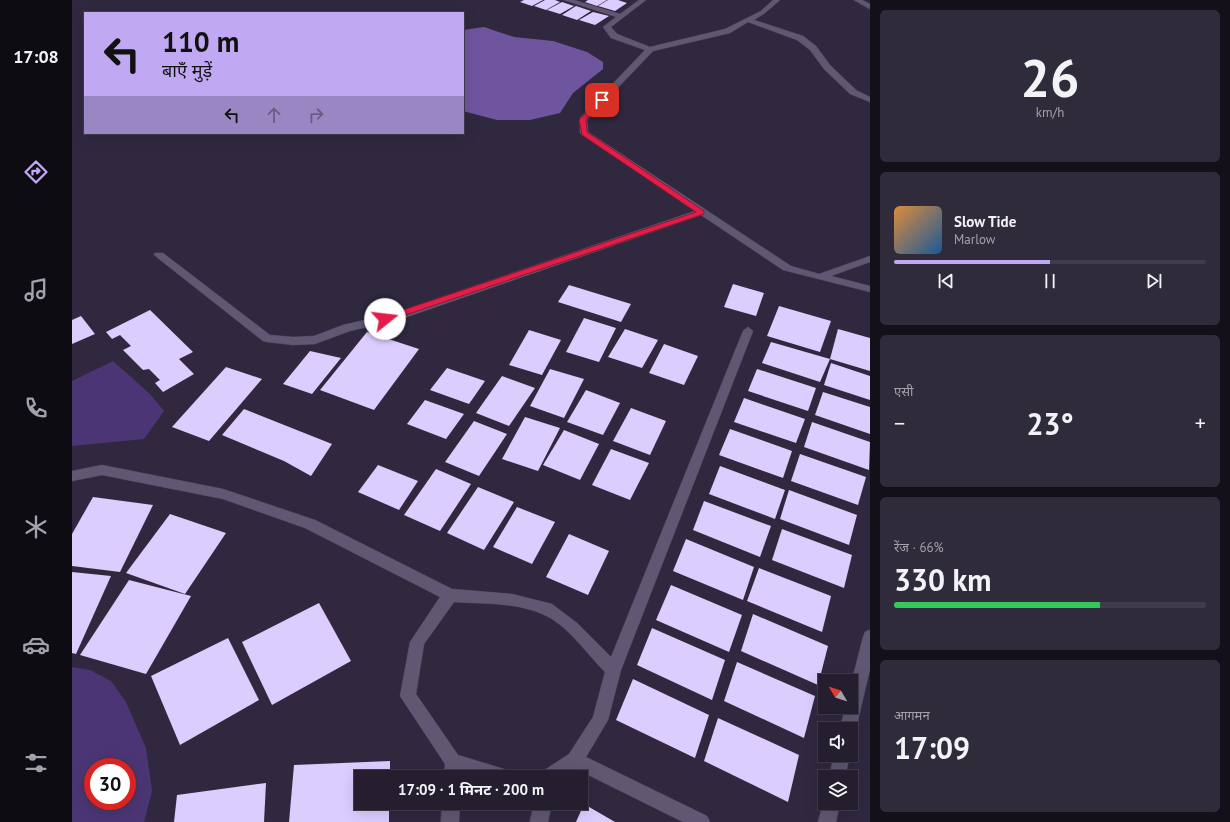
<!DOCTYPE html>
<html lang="hi">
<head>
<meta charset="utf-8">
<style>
	body { margin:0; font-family:"PT Sans","Noto Sans Devanagari",sans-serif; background:#302b3b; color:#f1f3f6; height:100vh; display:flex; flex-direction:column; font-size:15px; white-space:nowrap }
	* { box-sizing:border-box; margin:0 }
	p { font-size:13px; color:#a3a2aa }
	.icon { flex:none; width:22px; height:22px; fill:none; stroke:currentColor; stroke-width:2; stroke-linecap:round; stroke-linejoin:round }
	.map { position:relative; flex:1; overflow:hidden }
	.side { display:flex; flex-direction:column; gap:10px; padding:10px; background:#14101a; width:360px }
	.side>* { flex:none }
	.hud { position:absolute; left:12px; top:12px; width:380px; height:122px; border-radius:0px; box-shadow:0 4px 16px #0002,0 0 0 1px #413c4b; background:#c0a8f3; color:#111; overflow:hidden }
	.needle { width:26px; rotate:309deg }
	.tools { position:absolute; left:746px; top:674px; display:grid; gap:8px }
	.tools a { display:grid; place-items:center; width:40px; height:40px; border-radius:0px; background:#241e2f; box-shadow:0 4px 16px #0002,0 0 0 1px #413c4b; font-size:20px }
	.speed { position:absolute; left:12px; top:758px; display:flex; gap:8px; font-size:20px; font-weight:700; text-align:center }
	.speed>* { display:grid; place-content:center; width:52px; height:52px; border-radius:50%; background:#241e2f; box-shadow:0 4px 16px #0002,0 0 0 1px #413c4b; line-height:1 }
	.speed .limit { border:6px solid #d22; background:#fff; color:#111 }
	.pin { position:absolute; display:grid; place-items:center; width:34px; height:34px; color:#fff; margin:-17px; border-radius:8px; box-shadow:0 2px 6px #0006 }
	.me { position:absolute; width:44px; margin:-22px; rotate:74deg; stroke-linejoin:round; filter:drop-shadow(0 0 3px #0008) }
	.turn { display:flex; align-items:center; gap:14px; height:84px; padding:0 12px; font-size:18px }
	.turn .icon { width:52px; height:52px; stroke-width:2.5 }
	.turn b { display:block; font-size:28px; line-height:34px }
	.lanes { display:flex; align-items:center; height:38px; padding:0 12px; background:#0003; justify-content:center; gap:20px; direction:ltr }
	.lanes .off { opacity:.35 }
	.big { font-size:30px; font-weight:700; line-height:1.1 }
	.side .card { flex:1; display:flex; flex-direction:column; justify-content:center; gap:6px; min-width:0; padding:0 14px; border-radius:6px; background:#302b3b }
	.side .dial { align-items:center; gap:0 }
	.dial b { font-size:52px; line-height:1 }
	.song { display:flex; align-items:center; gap:12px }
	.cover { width:48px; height:48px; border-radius:6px; background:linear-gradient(135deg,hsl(30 70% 55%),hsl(210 70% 35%)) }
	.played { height:4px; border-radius:2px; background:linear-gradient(90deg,#c0a8f3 50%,#413c4b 50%) }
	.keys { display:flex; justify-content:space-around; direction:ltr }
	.heat { display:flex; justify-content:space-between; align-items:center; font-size:22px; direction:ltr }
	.charge { height:6px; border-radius:3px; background:linear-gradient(90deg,#34c759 66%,#413c4b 0) }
	.trip { position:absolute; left:282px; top:770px; width:234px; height:40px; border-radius:0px; background:#241e2f; box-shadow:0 4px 16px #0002,0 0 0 1px #413c4b; font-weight:700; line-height:40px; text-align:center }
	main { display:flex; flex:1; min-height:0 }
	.tab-bar { display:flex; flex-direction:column; width:72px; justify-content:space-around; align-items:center; background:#0e0c13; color:#a3a2aa }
	.tab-bar .icon { width:28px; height:28px }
	.tab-bar .selected { color:#c0a8f3 }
	.tab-bar b { font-size:18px; color:#f1f3f6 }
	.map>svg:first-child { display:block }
	.green { fill:#4c3574; fill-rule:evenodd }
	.water { fill:#6f559e }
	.building { fill:#dbcdfe }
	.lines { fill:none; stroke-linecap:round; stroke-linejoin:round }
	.minor-casing { stroke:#4a4458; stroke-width:1 }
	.minor { fill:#605872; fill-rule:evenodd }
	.route { fill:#e11d48; stroke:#92132f }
</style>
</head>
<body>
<main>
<nav class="tab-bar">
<b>17:08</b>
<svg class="icon selected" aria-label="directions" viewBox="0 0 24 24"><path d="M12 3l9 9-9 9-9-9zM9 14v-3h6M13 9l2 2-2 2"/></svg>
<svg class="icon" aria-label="music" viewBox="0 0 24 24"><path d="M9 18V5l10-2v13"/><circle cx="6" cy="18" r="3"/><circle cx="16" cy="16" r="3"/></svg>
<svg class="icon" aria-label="phone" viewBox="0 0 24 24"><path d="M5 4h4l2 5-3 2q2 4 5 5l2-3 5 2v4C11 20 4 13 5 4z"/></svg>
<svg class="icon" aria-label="climate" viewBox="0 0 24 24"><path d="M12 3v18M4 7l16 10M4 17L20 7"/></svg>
<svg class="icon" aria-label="car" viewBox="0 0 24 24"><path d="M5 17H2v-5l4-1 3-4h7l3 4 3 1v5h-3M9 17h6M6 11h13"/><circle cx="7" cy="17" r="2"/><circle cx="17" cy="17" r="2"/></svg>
<svg class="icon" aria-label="filters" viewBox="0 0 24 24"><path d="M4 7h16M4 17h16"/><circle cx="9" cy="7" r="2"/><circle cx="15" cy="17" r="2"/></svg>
</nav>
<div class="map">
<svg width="798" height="822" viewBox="0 0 798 822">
	<rect width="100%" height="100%" fill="#30283f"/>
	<!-- green -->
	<g class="green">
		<polygon points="41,361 78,394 92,411 72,439 0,446 0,381"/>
		<path d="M 0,667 L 18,670 L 39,681 L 54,702 L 74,748 L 80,791 L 72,822 L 0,822 ZM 21,767 L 55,767 L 55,801 L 21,801 Z"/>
	</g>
	<!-- water -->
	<polygon class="water" points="412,27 442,37 481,41 515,52 531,62 531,69 501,93 488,113 458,120 425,120 391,111 391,30"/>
	<!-- building -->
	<g class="building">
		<polygon points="452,0 471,0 460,6 448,2"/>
		<polygon points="473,0 483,0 488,2 474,10 462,6"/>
		<polygon points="516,0 535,0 525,6 513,2"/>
		<polygon points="536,0 546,0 555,3 543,11 526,6"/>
		<polygon points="490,2 502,6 488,14 475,10"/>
		<polygon points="504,6 519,11 505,20 490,15"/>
		<polygon points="521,12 537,16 523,25 507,20"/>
		<polygon points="661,284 692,293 684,316 652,307"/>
		<polygon points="497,285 559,304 549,322 486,302"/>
		<polygon points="707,306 759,321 748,352 695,336"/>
		<polygon points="78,310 121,352 107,359 122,374 91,392 83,383 88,380 77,369 71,370 51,350 59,346 48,335 40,339 34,332"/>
		<polygon points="9,316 23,334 0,344 0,320"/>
		<polygon points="512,318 544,328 527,362 494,352"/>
		<polygon points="553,329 586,340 570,368 536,357"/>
		<polygon points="766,329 798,338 798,371 758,359"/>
		<polygon points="457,330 489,340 470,375 437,365"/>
		<polygon points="295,332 347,349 302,410 248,390"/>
		<polygon points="699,342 758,359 748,382 690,363"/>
		<polygon points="592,344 626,356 612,385 577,373"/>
		<polygon points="238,351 269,358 240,394 211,384"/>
		<polygon points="759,363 798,376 798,400 752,385"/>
		<polygon points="154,367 190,379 137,441 100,427"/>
		<polygon points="375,368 413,381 397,404 358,390"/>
		<polygon points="478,369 512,379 492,418 458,406"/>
		<polygon points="685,369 744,388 736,411 676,391"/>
		<polygon points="430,376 463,388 437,426 404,413"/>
		<polygon points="514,390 548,403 531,435 495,422"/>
		<polygon points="751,392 798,407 798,434 743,415"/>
		<polygon points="672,398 733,419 724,443 662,422"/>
		<polygon points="353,400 392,414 374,439 335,424"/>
		<polygon points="559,408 594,421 578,455 541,441"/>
		<polygon points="172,409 260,444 239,476 212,461 150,435"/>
		<polygon points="453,417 488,428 466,471 430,459"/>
		<polygon points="402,421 435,434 407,476 373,462"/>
		<polygon points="740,422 798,442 797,470 732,447"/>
		<polygon points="658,429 720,451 711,478 647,455"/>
		<polygon points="492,430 527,444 508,480 471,465"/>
		<polygon points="539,449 577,463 558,500 520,485"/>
		<polygon points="728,454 794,477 786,505 719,481"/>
		<polygon points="306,465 346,481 327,510 286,492"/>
		<polygon points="648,466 713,490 703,519 637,494"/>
		<polygon points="364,469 399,484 368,531 332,515"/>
		<polygon points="406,487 442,502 412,550 375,533"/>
		<polygon points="717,490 785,515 777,545 708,519"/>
		<polygon points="21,497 81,505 48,572 0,566 0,534"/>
		<polygon points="632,501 699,526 688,557 621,530"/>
		<polygon points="445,507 483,522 460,564 421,547"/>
		<polygon points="98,514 154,533 113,594 54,573"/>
		<polygon points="710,529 780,555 772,588 700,560"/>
		<polygon points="497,534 537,551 516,595 474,577"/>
		<polygon points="614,539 682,567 671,600 601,571"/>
		<polygon points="687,568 759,596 750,632 675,601"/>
		<polygon points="0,572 39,576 4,654 0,653"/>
		<polygon points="57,580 119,596 74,674 8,655"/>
		<polygon points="599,585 670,615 657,652 584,620"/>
		<polygon points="247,603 279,661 200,705 170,642"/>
		<polygon points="681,614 756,646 746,685 669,651"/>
		<polygon points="580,628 653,660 640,700 565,665"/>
		<polygon points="156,638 187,700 108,745 79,676"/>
		<polygon points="665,662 743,696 732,738 652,701"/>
		<polygon points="561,679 637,715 623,758 544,720"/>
		<polygon points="646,718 727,755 716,802 632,761"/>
		<polygon points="318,761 318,777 289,777 289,803 317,803 317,822 217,822 222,765"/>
		<polygon points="194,783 192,822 102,822 105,795"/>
		<polygon points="512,804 543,822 504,822"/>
	</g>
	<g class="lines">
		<defs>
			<g id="minor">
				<polygon points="492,0 502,0 548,14 567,0 574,0 539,27 545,34 578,47 653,29 689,11 701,0 708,0 693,13 682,20 731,36 744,46 758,65 784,90 798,97 798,102 778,94 752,69 738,50 725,40 676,22 658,33 581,51 515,120 516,132 719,266 747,274 798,256 798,262 759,276 798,286 798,292 711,270 629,215 329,319 278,331 243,344 221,345 195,342 191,341 82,255 83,253 91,253 198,335 221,337 242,336 271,325 323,313 623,211 508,133 508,118 573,50 539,38 531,27 544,17"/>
				<polygon points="782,0 790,0 798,4 798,9"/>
				<path d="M 676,327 L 681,331 L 549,670 L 536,720 L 514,757 L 635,816 L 638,822 L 611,822 L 504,769 L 492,777 L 469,777 L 471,771 L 497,754 L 521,717 L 533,672 C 514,653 495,624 470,614 C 443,602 410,604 382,602 L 352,644 L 344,694 L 386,755 L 432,769 L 438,771 L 440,777 L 404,777 L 389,773 L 388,777 L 372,777 L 373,764 L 328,696 L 338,642 L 368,597 L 233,528 L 151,499 L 30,475 L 0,481 L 0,471 L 30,465 L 151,489 L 243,520 L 380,589 L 440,594 L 480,604 L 505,623 L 539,657 L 671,331 Z"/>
				<polygon points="798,630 798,669 784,729 782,735 779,736 779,729 768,729 773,707 779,707 779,684 791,637 793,632"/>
				<polygon points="762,755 778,755 773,777 757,777"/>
				<polygon points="753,797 753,803 768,803 764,822 746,822"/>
				<polygon points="370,803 388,803 387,822 369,822"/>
				<polygon points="462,803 480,803 476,822 458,822"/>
			</g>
		</defs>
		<!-- minor casing -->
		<use href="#minor" class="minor-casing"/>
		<!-- minor -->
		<use href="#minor" class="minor"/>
	</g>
	<!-- route -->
	<polygon class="route" points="528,98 533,100 514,120 515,132 632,211 632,214 316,321 310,321 310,317 624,212 510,135 507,120"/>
</svg>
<div class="tools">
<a><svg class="needle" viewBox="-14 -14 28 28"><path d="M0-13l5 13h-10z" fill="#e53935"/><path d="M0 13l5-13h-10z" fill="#a3a2aa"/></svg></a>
<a><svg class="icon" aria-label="sound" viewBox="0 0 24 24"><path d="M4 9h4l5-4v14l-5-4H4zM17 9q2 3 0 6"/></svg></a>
<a><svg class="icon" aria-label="layers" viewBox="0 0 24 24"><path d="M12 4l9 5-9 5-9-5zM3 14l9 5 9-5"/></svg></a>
</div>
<div class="speed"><div class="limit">30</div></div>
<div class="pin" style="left:530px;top:100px;background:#d93025"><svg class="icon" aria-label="arrive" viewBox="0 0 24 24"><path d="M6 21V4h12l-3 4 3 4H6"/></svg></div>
<svg class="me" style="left:313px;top:319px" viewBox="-20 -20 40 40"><circle r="19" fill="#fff"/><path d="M0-13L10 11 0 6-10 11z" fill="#e11d48"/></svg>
<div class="trip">17:09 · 1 मिनट · 200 m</div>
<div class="hud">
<div class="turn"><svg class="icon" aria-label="left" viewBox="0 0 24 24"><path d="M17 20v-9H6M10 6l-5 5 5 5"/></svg><div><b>110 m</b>बाएँ मुड़ें</div></div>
<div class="lanes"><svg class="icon" aria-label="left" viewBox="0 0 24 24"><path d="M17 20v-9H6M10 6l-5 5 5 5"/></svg><svg class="icon off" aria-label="ahead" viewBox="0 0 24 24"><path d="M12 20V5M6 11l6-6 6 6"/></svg><svg class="icon off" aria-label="right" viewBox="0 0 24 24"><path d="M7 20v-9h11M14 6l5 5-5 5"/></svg></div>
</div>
</div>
<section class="side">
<div class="card dial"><b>26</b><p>km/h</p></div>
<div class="card">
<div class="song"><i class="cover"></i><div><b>Slow Tide</b><p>Marlow</p></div></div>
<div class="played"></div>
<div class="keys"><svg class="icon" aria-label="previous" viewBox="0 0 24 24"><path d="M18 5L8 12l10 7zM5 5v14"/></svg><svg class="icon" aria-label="pause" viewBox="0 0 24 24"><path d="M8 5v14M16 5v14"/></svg><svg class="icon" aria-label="next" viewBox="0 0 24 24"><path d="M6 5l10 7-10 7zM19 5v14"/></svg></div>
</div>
<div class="card"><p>एसी</p>
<div class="heat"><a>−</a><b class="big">23°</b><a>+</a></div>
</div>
<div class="card"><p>रेंज · 66%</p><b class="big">330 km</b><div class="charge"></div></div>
<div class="card"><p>आगमन</p><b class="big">17:09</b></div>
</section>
</main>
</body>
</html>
